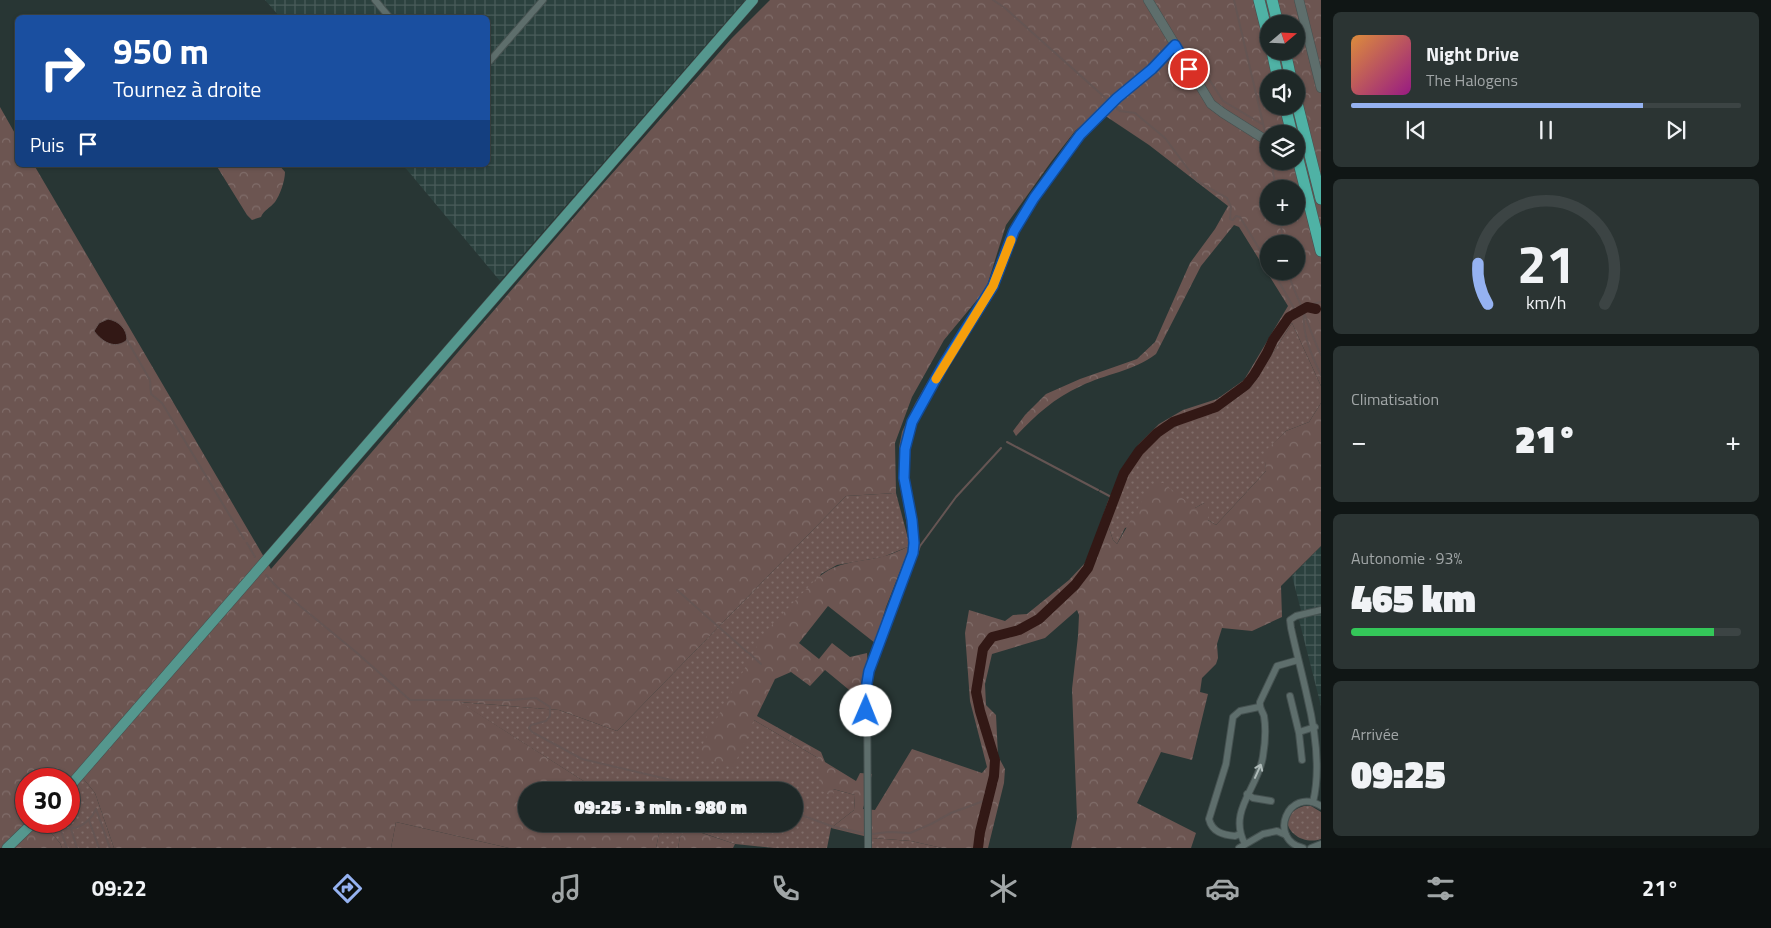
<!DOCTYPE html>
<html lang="fr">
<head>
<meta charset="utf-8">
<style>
	body { margin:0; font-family:"Titillium Web",sans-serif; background:#2b3433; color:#f1f3f6; height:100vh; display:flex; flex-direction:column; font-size:19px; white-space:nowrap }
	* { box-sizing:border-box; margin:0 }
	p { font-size:16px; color:#a1a6a7 }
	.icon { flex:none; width:28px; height:28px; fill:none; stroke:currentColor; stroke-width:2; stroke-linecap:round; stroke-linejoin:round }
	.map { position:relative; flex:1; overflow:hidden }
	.details { display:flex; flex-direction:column; gap:12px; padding:12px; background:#101615; width:450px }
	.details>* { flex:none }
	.top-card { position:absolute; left:15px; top:15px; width:475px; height:152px; border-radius:8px; box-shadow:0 1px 4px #0004,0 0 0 1px #3c4444; background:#1a4fa0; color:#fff; overflow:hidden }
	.needle { width:32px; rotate:71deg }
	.tools { position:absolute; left:1260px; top:15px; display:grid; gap:10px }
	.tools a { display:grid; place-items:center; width:45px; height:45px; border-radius:50%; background:#1e2827; box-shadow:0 1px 4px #0004,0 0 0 1px #3c4444; font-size:25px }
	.speed { position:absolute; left:15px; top:768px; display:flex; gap:10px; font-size:25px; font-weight:700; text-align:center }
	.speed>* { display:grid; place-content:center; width:65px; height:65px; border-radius:50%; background:#1e2827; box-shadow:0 1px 4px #0004,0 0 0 1px #3c4444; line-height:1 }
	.speed .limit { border:8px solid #d22; background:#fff; color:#111 }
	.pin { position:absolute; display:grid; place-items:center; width:42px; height:42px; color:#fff; margin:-21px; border:2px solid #fff; border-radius:50%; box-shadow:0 1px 5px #0007 }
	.me { position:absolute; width:55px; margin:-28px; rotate:1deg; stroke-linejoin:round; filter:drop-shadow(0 0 4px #0008) }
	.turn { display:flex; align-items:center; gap:18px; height:105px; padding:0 15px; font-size:22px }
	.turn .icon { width:65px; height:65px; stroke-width:2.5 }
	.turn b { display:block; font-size:35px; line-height:42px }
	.then { display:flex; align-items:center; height:48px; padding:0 15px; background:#0003; gap:10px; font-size:19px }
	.big { font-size:38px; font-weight:800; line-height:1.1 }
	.details .tile { flex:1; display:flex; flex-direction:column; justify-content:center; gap:8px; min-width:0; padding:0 18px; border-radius:8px; background:#2b3433 }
	.details .dial { align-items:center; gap:0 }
	.dial svg { height:130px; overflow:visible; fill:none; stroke:#3c4444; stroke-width:7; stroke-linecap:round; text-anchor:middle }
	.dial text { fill:#f1f3f6; stroke:none }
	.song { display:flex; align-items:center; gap:15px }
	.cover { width:60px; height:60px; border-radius:8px; background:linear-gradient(135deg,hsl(30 70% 55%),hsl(310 70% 35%)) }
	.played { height:5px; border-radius:2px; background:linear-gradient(90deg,#95b2f1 75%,#3c4444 75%) }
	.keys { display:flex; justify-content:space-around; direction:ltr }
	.heat { display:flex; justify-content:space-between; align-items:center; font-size:28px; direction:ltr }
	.charge { height:8px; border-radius:4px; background:linear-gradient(90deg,#34c759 93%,#3c4444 0) }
	.trip { position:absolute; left:518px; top:782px; width:285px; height:50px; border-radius:25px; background:#1e2827; box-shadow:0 1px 4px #0004,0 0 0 1px #3c4444; font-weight:800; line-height:50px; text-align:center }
	.dock { display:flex; height:80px; justify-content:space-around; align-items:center; background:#0c1010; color:#a1a6a7 }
	.dock .icon { width:35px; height:35px }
	.dock .active { color:#95b2f1 }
	.dock b { font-size:22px; color:#f1f3f6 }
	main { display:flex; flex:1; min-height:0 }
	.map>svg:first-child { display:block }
	.industrial { fill:url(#industrial-grid) }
	.grass { fill:url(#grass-dots) }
	.forest { fill:url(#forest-crowns); fill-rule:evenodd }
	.garden { fill:#6c5551 }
	.water { fill:#321815; stroke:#655553 }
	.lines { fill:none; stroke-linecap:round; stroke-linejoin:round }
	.stream { stroke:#655553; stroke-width:2 }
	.river { stroke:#321815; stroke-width:10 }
	.minor-casing { stroke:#455150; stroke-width:8 }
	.secondary-casing { stroke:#455150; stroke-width:10 }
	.primary-casing { stroke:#455150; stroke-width:11 }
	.motorway-casing { stroke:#455150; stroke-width:12 }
	.minor { stroke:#5e6e6c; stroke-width:6 }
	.secondary { stroke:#5e6e6c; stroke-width:9 }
	.primary { stroke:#55978e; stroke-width:10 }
	.motorway { stroke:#4fb2a5; stroke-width:11 }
	.oneway { stroke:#afbbb9 }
	.route-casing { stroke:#114b97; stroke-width:12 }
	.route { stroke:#1a73e8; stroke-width:9 }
	.slow { stroke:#f59e0b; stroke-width:9 }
</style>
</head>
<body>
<main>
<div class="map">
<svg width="1321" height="848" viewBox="0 0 1321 848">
	<defs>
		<pattern id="industrial-grid" width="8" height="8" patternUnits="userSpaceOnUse" patternTransform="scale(1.25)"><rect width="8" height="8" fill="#2b413e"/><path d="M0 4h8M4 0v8" fill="none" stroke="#495c5a"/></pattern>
		<pattern id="grass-dots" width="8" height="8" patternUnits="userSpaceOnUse" patternTransform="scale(1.25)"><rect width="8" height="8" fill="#6c5551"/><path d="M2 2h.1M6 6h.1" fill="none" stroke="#806d6a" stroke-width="1.8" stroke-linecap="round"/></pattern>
		<pattern id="forest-crowns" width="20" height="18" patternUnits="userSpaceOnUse" patternTransform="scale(1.25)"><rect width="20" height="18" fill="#6c5551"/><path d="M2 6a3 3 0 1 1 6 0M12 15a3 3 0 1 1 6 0" fill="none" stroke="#806d6a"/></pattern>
	</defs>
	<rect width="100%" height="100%" fill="#283634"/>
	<!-- industrial -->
	<g class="industrial">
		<polygon points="265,0 745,0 500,281 403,165 488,165 488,18 280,17"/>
		<polygon points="1321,546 1321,706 1299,620 1303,618 1292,576"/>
	</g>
	<!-- grass -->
	<g class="grass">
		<polygon points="1292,323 1321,386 1321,403 1309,422 1286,431 1265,452 1266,471 1216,525 1208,520 1204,503 1195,508 1125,528 1117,544 1113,540 1108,525 1125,476 1141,453 1164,433 1182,423 1220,410 1251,387"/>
		<polygon points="896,493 910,546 883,557 837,565 821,574 754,720 818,758 833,797 833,789 855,795 854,810 831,828 827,848 774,848 735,844 688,828 680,837 678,848 656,848 661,824 794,824 794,791 605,791 593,787 459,702 559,710 617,731 846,496"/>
		<polygon points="78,772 95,793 114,848 62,848 60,843 41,821 69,821 69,781"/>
		<path d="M 1304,806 L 1311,806 L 1321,812 L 1321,839 C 1297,848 1269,817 1304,806 Z"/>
		<polygon points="864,835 872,838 911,841 942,848 864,848"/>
	</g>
	<!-- forest -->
	<g class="forest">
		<path d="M 770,0 L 1321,0 L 1321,386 L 1292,323 L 1251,387 L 1220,410 L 1182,423 L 1164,433 L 1141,453 L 1125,476 L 1108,525 L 1113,540 L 1117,544 L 1143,499 L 1157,483 L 1163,483 L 1195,508 L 1204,503 L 1208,506 L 1208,520 L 1216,525 L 1266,471 L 1264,452 L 1286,431 L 1309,422 L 1321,403 L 1321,546 L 1281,586 L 1282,617 L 1252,631 L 1222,628 L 1217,644 L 1218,658 L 1216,664 L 1202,678 L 1200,692 L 1208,694 L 1192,760 L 1161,752 L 1137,803 L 1196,833 L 1191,848 L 1071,848 L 1077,818 L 1072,689 L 1078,636 L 1079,615 L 1077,610 L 1045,638 L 992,654 L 985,684 L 986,705 L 996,715 L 998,756 L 1005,769 L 1004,783 L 988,848 L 942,848 L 911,841 L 872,838 L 831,828 L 854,810 L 855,795 L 833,789 L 833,797 L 820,790 L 818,758 L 754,720 L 733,768 L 696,756 L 765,632 L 813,582 C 835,561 853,563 881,557 C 891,555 900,550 910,546 L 886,607 L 875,643 L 828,606 L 799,643 L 819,659 L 832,643 L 850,657 L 867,653 L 871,708 L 825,670 L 810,686 L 791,672 L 775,679 L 757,716 L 821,752 L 825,762 L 856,781 L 860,773 L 872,774 L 863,809 L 875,810 L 912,749 L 982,773 L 987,767 L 970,701 L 965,633 L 969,610 L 1005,621 L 1013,615 L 1027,614 L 1069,580 L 1085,563 L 1094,542 L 1108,501 L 1125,465 L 1139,444 L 1159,424 L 1183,410 L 1217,399 L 1244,380 L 1288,306 L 1239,227 L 1234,225 L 1201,266 L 1156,354 C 1134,371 1105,374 1081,386 C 1054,398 1036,415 1016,436 L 1013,431 L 1025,415 L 1046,394 L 1080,379 L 1137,359 L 1155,342 L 1190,263 L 1215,229 L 1228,206 L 1149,145 L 1098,111 L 1075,131 L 1051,162 L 1006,225 L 986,289 L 944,340 L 912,397 L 895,443 L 896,493 L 846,496 L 617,731 L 559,710 L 460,702 L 593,787 L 605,791 L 526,791 L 526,824 L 661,824 L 656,848 L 509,848 L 396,822 L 391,848 L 114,848 L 95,793 L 78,772 L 69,781 L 69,779 L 26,779 L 26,821 L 41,821 L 60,843 L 62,848 L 0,848 L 0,107 L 17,137 L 18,165 L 34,165 L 271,569 L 602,185 L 732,38 ZM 1269,24 L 1296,24 L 1296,51 L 1269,51 ZM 1269,79 L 1296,79 L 1296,106 L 1269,106 ZM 1269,134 L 1296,134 L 1296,161 L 1269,161 ZM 1269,189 L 1296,189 L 1296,216 L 1269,216 ZM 1269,244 L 1296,244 L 1296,271 L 1269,271 Z"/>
		<path d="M 216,165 L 279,165 L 285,172 C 285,181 280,195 275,202 C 270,208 264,210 261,217 L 252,220 L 247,215 Z"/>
		<polygon points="687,828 735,844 733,848 678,848 680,837"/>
	</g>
	<!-- garden -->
	<polygon class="garden" points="396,822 509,848 391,848"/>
	<!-- water -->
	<path class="water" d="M 108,319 C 119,321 127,329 127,340 C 115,350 102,342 94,331 L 99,323 Z"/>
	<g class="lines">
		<!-- stream -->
		<g class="stream">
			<polyline points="993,0 1005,8 1110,102"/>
			<polyline points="1234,0 1266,136"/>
			<polyline points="1189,50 1191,51 1223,101 1262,124"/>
			<polyline points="1107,103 1134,79"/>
			<polyline points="1115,107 1120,111 1135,113 1165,138 1197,181 1227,198 1231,207 1230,219 1233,220 1236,216 1240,217 1269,265"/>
			<polyline points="1267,144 1269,149"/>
			<polyline points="1271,161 1276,189"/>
			<polyline points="1035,190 1076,132 1103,107"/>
			<polyline points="1280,216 1283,244"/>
			<polyline points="1016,219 1029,200"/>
			<polyline points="1006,239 1013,224"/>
			<polyline points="1273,271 1296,312"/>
			<path d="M 1288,271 C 1291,285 1297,295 1302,308 C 1309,324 1313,339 1321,355"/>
			<polyline points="1312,308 1312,304 1321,302"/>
			<path d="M 1304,315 C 1302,333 1313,359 1321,375"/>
			<polyline points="127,340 150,380 151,394 162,403 244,539"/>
			<polyline points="1007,442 1098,490"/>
			<polyline points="1100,491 1115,499"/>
			<polyline points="247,543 255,557"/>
			<polyline points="911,543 900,479 900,447 903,432 916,404 949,347"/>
			<polyline points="911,570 920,546 956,497 1001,448"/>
			<polyline points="266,575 277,587 357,653 410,700 511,700 536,698 550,707 550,716 546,721 531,725 529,728 532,732 582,759 705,788 709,791"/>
			<polyline points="677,590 747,652"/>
			<polyline points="877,639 911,547"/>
			<polyline points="749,653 761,664"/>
			<polyline points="794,815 801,815 834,827 863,833"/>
			<polyline points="89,820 99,848"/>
			<polyline points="682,825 682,824"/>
			<polyline points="71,829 77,848"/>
			<polyline points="872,834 889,832 910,833 931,824 951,813 989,799"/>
			<path d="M 67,848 L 60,828 C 76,831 89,824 96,809 L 110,848"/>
		</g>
		<!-- river -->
		<polyline class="river" points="978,848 980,832 994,776 995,760 980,711 976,692 983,649 992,637 1019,630 1039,619 1075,585 1088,568 1124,473 1139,451 1157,433 1173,422 1216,407 1246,385 1254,375 1267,353 1273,340 1289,317 1307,307 1316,309"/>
		<defs>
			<g id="minor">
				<polyline points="375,0 390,18"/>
				<polyline points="488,63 543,0"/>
				<polyline points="1290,696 1299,733 1302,760"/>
				<polyline points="1299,732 1315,727"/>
				<polyline points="1247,794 1253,798 1271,801"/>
				<path d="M 1313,802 C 1321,769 1315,729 1307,696 C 1302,673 1296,651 1291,628 L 1290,620 L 1296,616 L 1321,610"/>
				<path d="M 1240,834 L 1235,836 C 1223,835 1212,832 1209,819 L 1226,764 L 1233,717 L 1240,711 L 1259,707"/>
				<path d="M 1245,844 C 1227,811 1259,787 1263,756 C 1265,744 1266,728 1264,716 C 1262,710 1259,708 1260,702 L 1277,666 L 1298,660"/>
				<polyline points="868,848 867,683 869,671 913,553 914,543 912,519 904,478 905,449 912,422 944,363 993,287 1014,231 1034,197 1080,135 1175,45"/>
				<polyline points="1239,848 1263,834 1277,831 1286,835"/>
				<path d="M 1303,848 C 1267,839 1288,786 1321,806"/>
				<polyline points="1311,848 1321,844"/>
			</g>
			<g id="secondary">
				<polyline points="1148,0 1211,104 1223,113 1269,142"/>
				<polyline points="1299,0 1321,88"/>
			</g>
			<g id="primary">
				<polyline points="69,787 753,0"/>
				<polyline points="7,848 35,821"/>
			</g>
			<g id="motorway">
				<polyline points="1259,0 1269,40"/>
				<polyline points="1272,0 1278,24"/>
				<polyline points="1272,51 1278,79"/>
				<polyline points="1285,51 1291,79"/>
				<polyline points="1296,99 1321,199"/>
				<polyline points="1285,106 1292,134"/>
				<polyline points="1296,151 1321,251"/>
			</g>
		</defs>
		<!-- minor casing -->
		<use href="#minor" class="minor-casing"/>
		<!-- secondary casing -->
		<use href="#secondary" class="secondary-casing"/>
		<!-- primary casing -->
		<use href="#primary" class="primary-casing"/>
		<!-- motorway casing -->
		<use href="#motorway" class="motorway-casing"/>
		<!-- minor -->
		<use href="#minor" class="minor"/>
		<!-- secondary -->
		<use href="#secondary" class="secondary"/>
		<!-- primary -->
		<use href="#primary" class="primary"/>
		<!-- motorway -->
		<use href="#motorway" class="motorway"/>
	</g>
	<!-- one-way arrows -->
	<defs><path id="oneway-shaft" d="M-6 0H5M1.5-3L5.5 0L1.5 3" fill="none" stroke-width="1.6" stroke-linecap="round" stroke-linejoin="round" transform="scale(1.25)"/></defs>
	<use class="oneway" href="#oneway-shaft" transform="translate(1258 771) rotate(-66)"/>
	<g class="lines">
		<defs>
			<polyline id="route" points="866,711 867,683 869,671 913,553 914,543 912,520 904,478 905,449 912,422 944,364 993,286 1014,231 1034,198 1080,135 1117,98 1152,69 1175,45 1189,69"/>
		</defs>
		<!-- route casing -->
		<use href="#route" class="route-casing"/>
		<!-- route -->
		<use href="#route" class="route"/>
		<!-- slow -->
		<polyline class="slow" points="936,379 993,286 1011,240"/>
	</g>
</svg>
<div class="tools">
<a><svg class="needle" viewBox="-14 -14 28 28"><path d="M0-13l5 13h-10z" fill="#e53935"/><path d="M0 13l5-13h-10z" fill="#a1a6a7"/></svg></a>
<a><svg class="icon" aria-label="sound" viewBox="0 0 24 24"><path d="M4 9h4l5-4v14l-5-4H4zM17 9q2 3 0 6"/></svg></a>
<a><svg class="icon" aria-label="layers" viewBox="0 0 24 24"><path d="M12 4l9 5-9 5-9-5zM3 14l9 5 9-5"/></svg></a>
<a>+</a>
<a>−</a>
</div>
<div class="speed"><div class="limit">30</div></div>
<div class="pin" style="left:1189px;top:69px;background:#d93025"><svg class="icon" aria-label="arrive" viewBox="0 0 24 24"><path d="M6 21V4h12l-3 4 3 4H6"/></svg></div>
<svg class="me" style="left:866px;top:711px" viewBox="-20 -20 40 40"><circle r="19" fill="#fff"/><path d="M0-13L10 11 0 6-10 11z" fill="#1a73e8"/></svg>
<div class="trip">09:25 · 3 min · 980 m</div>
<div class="top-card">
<div class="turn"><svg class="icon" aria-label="right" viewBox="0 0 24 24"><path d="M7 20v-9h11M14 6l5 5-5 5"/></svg><div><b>950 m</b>Tournez à droite</div></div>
<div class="then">Puis<svg class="icon" aria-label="arrive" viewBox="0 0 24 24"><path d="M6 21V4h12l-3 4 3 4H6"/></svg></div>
</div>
</div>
<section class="details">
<div class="tile">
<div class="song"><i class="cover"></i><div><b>Night Drive</b><p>The Halogens</p></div></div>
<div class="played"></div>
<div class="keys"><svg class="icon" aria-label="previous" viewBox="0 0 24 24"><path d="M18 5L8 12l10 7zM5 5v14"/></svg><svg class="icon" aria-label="pause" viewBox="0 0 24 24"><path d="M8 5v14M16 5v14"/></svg><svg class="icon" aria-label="next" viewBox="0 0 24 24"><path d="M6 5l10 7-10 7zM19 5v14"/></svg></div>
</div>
<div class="tile dial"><svg viewBox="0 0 100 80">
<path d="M14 69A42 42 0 1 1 86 69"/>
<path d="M14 69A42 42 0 0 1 8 44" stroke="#95b2f1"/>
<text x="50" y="56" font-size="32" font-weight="700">21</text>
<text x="50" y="72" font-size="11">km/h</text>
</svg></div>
<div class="tile"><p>Climatisation</p>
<div class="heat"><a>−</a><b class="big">21°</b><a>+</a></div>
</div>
<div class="tile"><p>Autonomie · 93%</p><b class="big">465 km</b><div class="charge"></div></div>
<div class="tile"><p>Arrivée</p><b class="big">09:25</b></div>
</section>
</main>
<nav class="dock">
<b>09:22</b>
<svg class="icon active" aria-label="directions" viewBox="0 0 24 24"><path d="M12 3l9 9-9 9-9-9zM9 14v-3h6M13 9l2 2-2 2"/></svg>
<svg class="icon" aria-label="music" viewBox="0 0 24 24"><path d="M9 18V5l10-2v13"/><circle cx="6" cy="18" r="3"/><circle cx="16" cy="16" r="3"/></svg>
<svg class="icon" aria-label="phone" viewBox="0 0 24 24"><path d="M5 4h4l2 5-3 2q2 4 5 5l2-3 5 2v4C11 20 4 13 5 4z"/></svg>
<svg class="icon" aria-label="climate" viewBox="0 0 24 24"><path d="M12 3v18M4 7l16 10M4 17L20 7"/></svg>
<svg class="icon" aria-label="car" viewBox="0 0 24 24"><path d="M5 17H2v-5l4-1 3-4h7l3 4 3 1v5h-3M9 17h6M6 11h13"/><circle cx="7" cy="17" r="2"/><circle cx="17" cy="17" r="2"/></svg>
<svg class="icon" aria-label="filters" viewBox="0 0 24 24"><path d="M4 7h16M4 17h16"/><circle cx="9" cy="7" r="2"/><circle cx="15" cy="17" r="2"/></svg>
<b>21°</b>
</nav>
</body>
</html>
